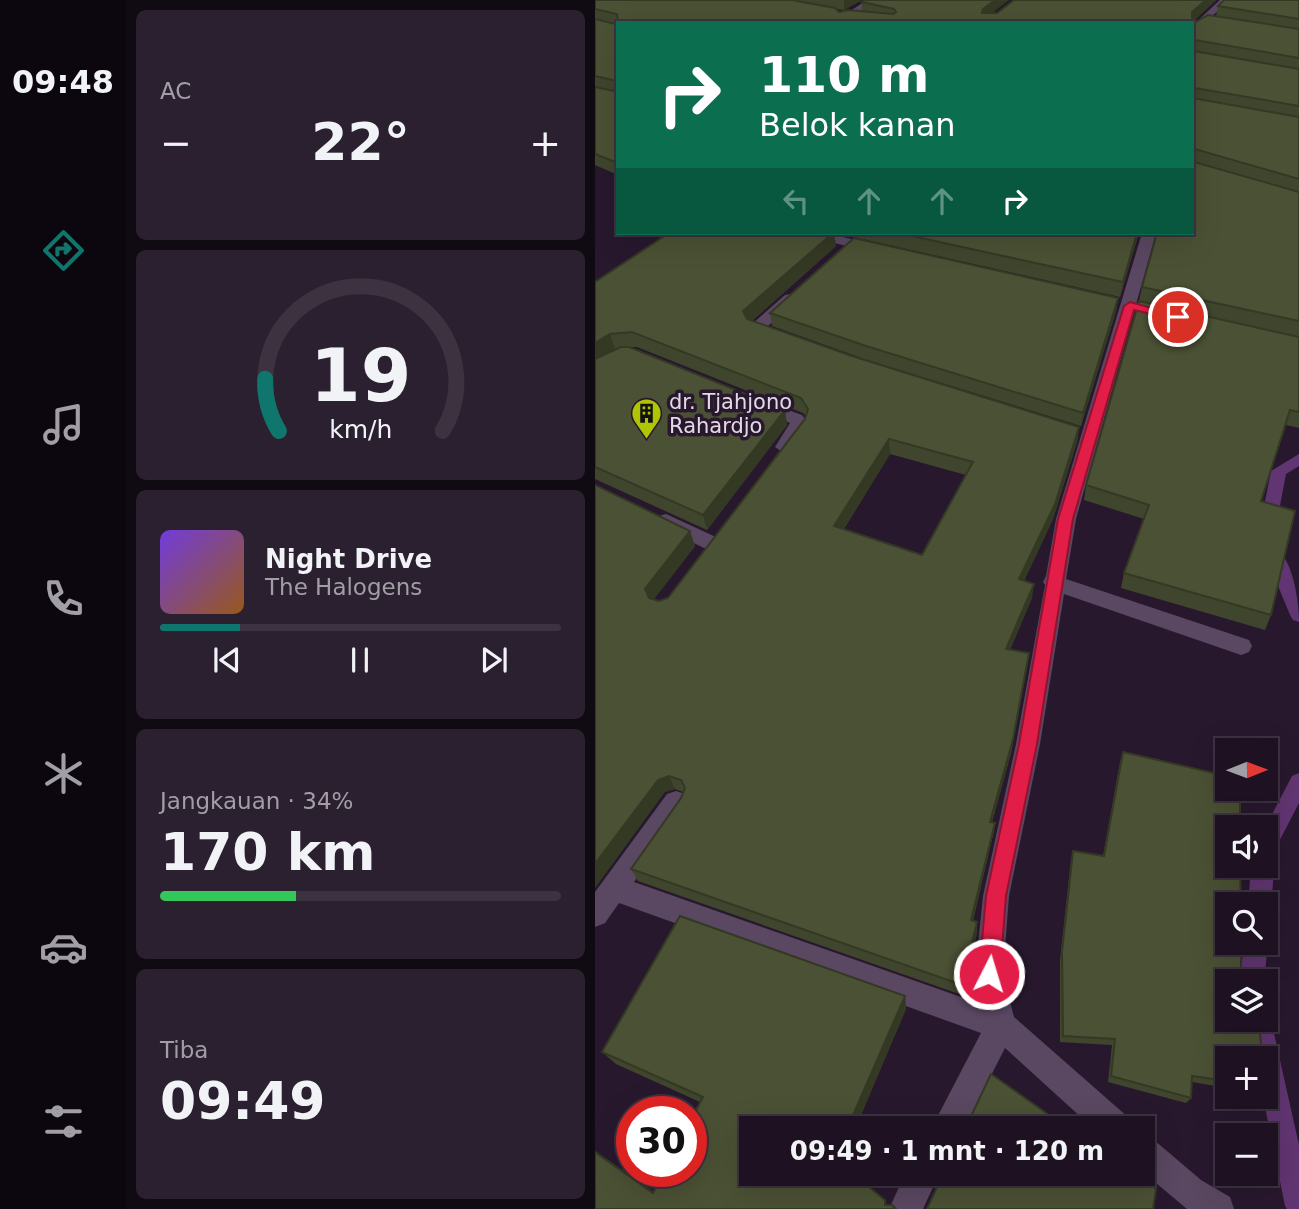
<!DOCTYPE html>
<html lang="id">
<head>
<meta charset="utf-8">
<style>
	body { margin:0; font-family:"DejaVu Sans",sans-serif; background:#2b202f; color:#f1f3f6; height:100vh; display:flex; flex-direction:column; font-size:26px; white-space:nowrap }
	* { box-sizing:border-box; margin:0 }
	p { font-size:23px; color:#a19ea5 }
	.icon { flex:none; width:38px; height:38px; fill:none; stroke:currentColor; stroke-width:2; stroke-linecap:round; stroke-linejoin:round }
	.map { position:relative; flex:1; overflow:hidden }
	.drawer { display:flex; flex-direction:column; gap:10px; padding:10px; background:#100a13; width:469px }
	.drawer>* { flex:none }
	.hud { position:absolute; left:21px; top:21px; width:578px; height:214px; border-radius:0px; box-shadow:0 7px 28px #0002,0 0 0 2px #3c3240; background:#0b6e4f; color:#fff; overflow:hidden }
	.needle { width:46px; rotate:89deg }
	.fabs { position:absolute; left:620px; top:738px; display:grid; gap:14px }
	.fabs a { display:grid; place-items:center; width:63px; height:63px; border-radius:0px; background:#1e1222; box-shadow:0 7px 28px #0002,0 0 0 2px #3c3240; font-size:35px }
	.speed { position:absolute; left:21px; top:1096px; display:flex; gap:14px; font-size:35px; font-weight:700; text-align:center }
	.speed>* { display:grid; place-content:center; width:91px; height:91px; border-radius:50%; background:#1e1222; box-shadow:0 7px 28px #0002,0 0 0 2px #3c3240; line-height:1 }
	.speed .limit { border:10px solid #d22; background:#fff; color:#111 }
	.pin { position:absolute; display:grid; place-items:center; width:60px; height:60px; color:#fff; margin:-30px; border:4px solid #fff; border-radius:50%; box-shadow:0 2px 7px #0007 }
	.me { position:absolute; width:77px; margin:-38px; rotate:5deg; stroke-linejoin:round; filter:drop-shadow(0 0 5px #0008) }
	.turn { display:flex; align-items:center; gap:24px; height:147px; padding:0 28px; font-size:32px }
	.turn .icon { width:91px; height:91px; stroke-width:2.5 }
	.turn b { display:block; font-size:49px; line-height:60px }
	.lanes { display:flex; align-items:center; height:66px; padding:0 28px; background:#0003; justify-content:center; gap:35px; direction:ltr }
	.lanes .off { opacity:.35 }
	.big { font-size:52px; font-weight:600; line-height:1.1 }
	.drawer .card { flex:1; display:flex; flex-direction:column; justify-content:center; gap:10px; min-width:0; padding:0 24px; border-radius:10px; background:#2b202f }
	.drawer .dial { align-items:center; gap:0 }
	.dial svg { height:182px; overflow:visible; fill:none; stroke:#3c3240; stroke-width:7; stroke-linecap:round; text-anchor:middle }
	.dial text { fill:#f1f3f6; stroke:none }
	.song { display:flex; align-items:center; gap:21px }
	.cover { width:84px; height:84px; border-radius:10px; background:linear-gradient(135deg,hsl(260 70% 55%),hsl(30 70% 35%)) }
	.played { height:7px; border-radius:4px; background:linear-gradient(90deg,#0f766e 20%,#3c3240 20%) }
	.keys { display:flex; justify-content:space-around; direction:ltr }
	.heat { display:flex; justify-content:space-between; align-items:center; font-size:38px; direction:ltr }
	.charge { height:10px; border-radius:5px; background:linear-gradient(90deg,#34c759 34%,#3c3240 0) }
	.trip { position:absolute; left:144px; top:1116px; width:416px; height:70px; border-radius:0px; background:#1e1222; box-shadow:0 7px 28px #0002,0 0 0 2px #3c3240; font-weight:600; line-height:70px; text-align:center }
	main { display:flex; flex:1; min-height:0 }
	.menu { display:flex; flex-direction:column; width:126px; justify-content:space-around; align-items:center; background:#0c070e; color:#a19ea5 }
	.menu .icon { width:49px; height:49px }
	.menu .current { color:#0f766e }
	.menu b { font-size:32px; color:#f1f3f6 }
	.map>svg:first-child { display:block }
	.lines { fill:none; stroke-linecap:round; stroke-linejoin:round }
	.stream { fill:#613571; fill-rule:evenodd }
	.minor { fill:#5a4761; fill-rule:evenodd }
	.wall { fill:#40462d; fill-rule:evenodd }
	.shaded-wall { fill:#343924 }
	.building { fill:#4b5134; stroke:#343924; stroke-width:2; fill-rule:evenodd }
	.route { fill:#e11d48; stroke:#92132f; stroke-width:2 }
	.labels { text-anchor:middle; stroke-width:7; stroke-linejoin:round; paint-order:stroke }
	.poi-label { font-size:21px; fill:#e2d8e6; stroke:#28182e; text-anchor:start }
</style>
</head>
<body>
<main>
<nav class="menu">
<b>09:48</b>
<svg class="icon current" aria-label="directions" viewBox="0 0 24 24"><path d="M12 3l9 9-9 9-9-9zM9 14v-3h6M13 9l2 2-2 2"/></svg>
<svg class="icon" aria-label="music" viewBox="0 0 24 24"><path d="M9 18V5l10-2v13"/><circle cx="6" cy="18" r="3"/><circle cx="16" cy="16" r="3"/></svg>
<svg class="icon" aria-label="phone" viewBox="0 0 24 24"><path d="M5 4h4l2 5-3 2q2 4 5 5l2-3 5 2v4C11 20 4 13 5 4z"/></svg>
<svg class="icon" aria-label="climate" viewBox="0 0 24 24"><path d="M12 3v18M4 7l16 10M4 17L20 7"/></svg>
<svg class="icon" aria-label="car" viewBox="0 0 24 24"><path d="M5 17H2v-5l4-1 3-4h7l3 4 3 1v5h-3M9 17h6M6 11h13"/><circle cx="7" cy="17" r="2"/><circle cx="17" cy="17" r="2"/></svg>
<svg class="icon" aria-label="filters" viewBox="0 0 24 24"><path d="M4 7h16M4 17h16"/><circle cx="9" cy="7" r="2"/><circle cx="15" cy="17" r="2"/></svg>
</nav>
<section class="drawer">
<div class="card"><p>AC</p>
<div class="heat"><a>−</a><b class="big">22°</b><a>+</a></div>
</div>
<div class="card dial"><svg viewBox="0 0 100 80">
<path d="M14 69A42 42 0 1 1 86 69"/>
<path d="M14 69A42 42 0 0 1 8 46" stroke="#0f766e"/>
<text x="50" y="56" font-size="32" font-weight="700">19</text>
<text x="50" y="72" font-size="11">km/h</text>
</svg></div>
<div class="card">
<div class="song"><i class="cover"></i><div><b>Night Drive</b><p>The Halogens</p></div></div>
<div class="played"></div>
<div class="keys"><svg class="icon" aria-label="previous" viewBox="0 0 24 24"><path d="M18 5L8 12l10 7zM5 5v14"/></svg><svg class="icon" aria-label="pause" viewBox="0 0 24 24"><path d="M8 5v14M16 5v14"/></svg><svg class="icon" aria-label="next" viewBox="0 0 24 24"><path d="M6 5l10 7-10 7zM19 5v14"/></svg></div>
</div>
<div class="card"><p>Jangkauan · 34%</p><b class="big">170 km</b><div class="charge"></div></div>
<div class="card"><p>Tiba</p><b class="big">09:49</b></div>
</section>
<div class="map">
<svg width="704" height="1209" viewBox="0 0 704 1209">
	<rect width="100%" height="100%" fill="#28182e"/>
	<g class="lines">
		<!-- stream -->
		<g class="stream">
			<polygon points="704,454 704,466 691,474 681,527 679,531 667,531 665,527 676,471"/>
			<path d="M 678,548 C 698,554 704,604 704,622 L 698,620 L 695,615 L 670,554 Z"/>
			<path d="M 704,773 L 704,803 L 675,859 C 681,873 678,902 670,913 L 670,905 L 653,905 L 656,866 L 670,866 L 670,828 L 697,776 Z"/>
			<polygon points="670,937 673,943 669,982 645,982 649,943 670,943"/>
			<polygon points="670,1010 676,1020 704,1145 704,1209 692,1209 690,1206 668,1097 670,1097 670,1059 660,1059 652,1020 670,1020"/>
		</g>
		<!-- minor -->
		<g class="minor">
			<polygon points="272,0 283,0 249,23 237,23"/>
			<polygon points="625,0 635,0 597,34 597,26"/>
			<polygon points="207,233 230,233 261,240 263,243 256,247 209,236"/>
			<polygon points="547,233 561,233 481,519 471,579 654,640 657,646 654,652 646,655 469,594 445,744 414,896 408,974 419,1017 534,1118 539,1129 499,1129 410,1048 369,1129 336,1129 386,1033 24,903 10,923 0,927 0,892 72,794 81,791 90,794 93,802 90,810 39,882 386,1004 380,974 388,896 421,744 450,585 448,582 451,576 461,519"/>
			<polygon points="195,294 202,298 200,301 172,327 189,335 187,338 181,340 156,331 153,328 156,325 190,295"/>
			<polygon points="166,400 207,415 213,423 195,451 189,453 180,447 195,423 160,409 157,405"/>
			<polygon points="71,514 123,538 126,543 123,548 109,548 64,526 61,521 64,516"/>
			<polygon points="548,1135 559,1140 606,1180 635,1197 639,1209 592,1209 548,1172"/>
			<polygon points="310,1174 344,1174 328,1209 294,1209"/>
		</g>
	</g>
	<!-- wall -->
	<g class="wall">
		<polygon points="0,0 267,0 249,10 241,9 244,12 267,11 267,2 402,13 419,0 621,0 597,22 597,24 621,16 623,6 704,0 704,428 691,425 666,501 676,615 670,630 526,588 529,573 549,519 489,500 491,485 544,301 547,287 597,233 597,23 23,23 23,175 0,165"/>
		<polygon points="241,233 544,233 525,297"/>
		<path d="M 241,246 L 157,321 L 257,356 L 484,427 L 482,442 L 458,519 L 429,581 L 437,598 L 415,650 L 432,667 L 416,753 L 397,822 L 400,823 L 398,835 L 378,921 L 382,922 L 382,933 L 367,995 L 43,881 L 36,869 L 86,798 L 88,792 L 80,789 L 70,792 L 0,485 L 95,531 L 100,546 L 59,599 L 64,601 L 73,598 L 211,416 L 208,413 L 42,347 L 35,347 L 190,410 L 192,425 L 112,530 L 0,479 L 0,282 ZM 295,454 L 371,475 L 327,555 L 249,529 Z"/>
		<polygon points="523,298 521,311 486,426 272,360 177,326 175,313"/>
		<polygon points="528,752 632,1059 632,1088 597,1082 596,1098 591,1103 513,1082 517,1045 465,1042 465,960 476,859 478,851 508,856 525,762"/>
		<polygon points="310,996 311,1009 260,1129 156,1129 290,1200 292,1205 0,1209 0,1151 58,1191 105,1102 21,1064 7,1052"/>
	</g>
	<!-- shaded-wall -->
	<g class="shaded-wall">
		<polygon points="249,0 267,0 249,10"/>
		<polygon points="400,0 414,0 387,21 388,9"/>
		<polygon points="611,0 621,0 597,23 597,12"/>
		<polygon points="239,233 241,246 151,326 148,311"/>
		<polygon points="542,233 544,233 525,297 528,282"/>
		<polygon points="523,298 521,311 486,426 488,413"/>
		<polygon points="15,334 20,349 0,361 0,343"/>
		<polygon points="190,410 192,425 112,530 108,515"/>
		<polygon points="484,427 482,442 458,519 423,594 424,579"/>
		<polygon points="294,439 295,454 241,541 239,526"/>
		<polygon points="95,531 100,546 56,603 50,589"/>
		<polygon points="439,584 437,598 409,663 411,649"/>
		<polygon points="434,653 416,753 394,834 395,822"/>
		<polygon points="74,776 80,789 70,792 0,888 0,864 63,780"/>
		<polygon points="400,823 398,835 375,931 376,920"/>
		<polygon points="382,922 382,933 367,995 367,985"/>
		<polygon points="310,996 311,1009 260,1129 252,1129"/>
		<polygon points="0,1151 70,1199 58,1193 0,1152"/>
	</g>
	<!-- building -->
	<g class="building">
		<polygon points="0,0 197,0 240,8 244,12 253,10 298,14 301,12 299,9 267,2 270,0 400,0 388,9 387,13 402,13 419,0 611,0 597,12 597,24 613,15 704,29 704,58 600,40 597,43 597,23 23,23 23,163 0,154 0,87 19,91 22,88 22,81 0,76 0,19 20,24 23,21 22,14 0,9"/>
		<polygon points="629,0 704,0 704,19 623,6"/>
		<polygon points="597,43 599,51 704,69 704,106 600,88 597,90 597,98 704,117 704,179 600,149 597,152 599,162 704,192 704,321 547,287 562,233 597,233"/>
		<path d="M 74,233 L 238,233 L 148,311 L 152,319 L 257,356 L 484,427 L 460,504 L 424,579 L 439,584 L 411,649 L 434,653 L 418,739 L 395,822 L 400,823 L 376,920 L 382,922 L 367,985 L 36,869 L 86,798 L 90,788 L 86,780 L 74,776 L 63,780 L 0,864 L 0,485 L 95,531 L 50,589 L 54,598 L 64,601 L 73,598 L 210,419 L 213,409 L 206,398 L 37,332 L 15,334 L 0,343 L 0,282 ZM 294,439 L 378,462 L 327,555 L 239,526 Z"/>
		<polygon points="303,233 542,233 528,282"/>
		<polygon points="259,238 523,298 488,413 271,346 175,313"/>
		<polygon points="544,301 704,337 704,412 695,410 666,501 700,511 676,615 529,573 554,505 491,485"/>
		<polygon points="26,347 34,347 190,410 108,515 0,467 0,359"/>
		<polygon points="528,752 632,776 632,789 645,789 645,828 632,828 632,866 645,866 646,905 632,905 632,943 646,943 646,982 632,982 632,1020 664,1020 667,1059 632,1059 632,1081 597,1076 596,1098 516,1076 520,1039 468,1036 467,952 478,851 509,856"/>
		<polygon points="85,916 310,996 252,1129 156,1129 156,1174 258,1174 290,1200 290,1205 297,1205 301,1209 0,1209 0,1152 58,1193 69,1171 96,1171 96,1119 108,1097 7,1052"/>
		<polygon points="396,1074 474,1129 370,1129"/>
		<polygon points="348,1174 540,1174 561,1189 558,1209 332,1209"/>
	</g>
	<!-- route -->
	<polygon class="route" points="535,302 589,317 583,320 539,310 478,519 442,744 411,896 405,974 402,981 394,985 387,981 384,974 391,896 424,744 463,519 529,306"/>
	<!-- icons -->
	<defs>
		<symbol id="building-pin" viewBox="-11 -11 22 30"><path d="M0 17L-7.5 6A9.5 9.5 0 1 1 7.5 6Z" fill="#afc504" stroke="#28182e"/><path d="M-4-6H4V6H1V3H-1V6H-4ZM-2.5-4.3h1.7v1.8h-1.7ZM.8-4.3h1.7v1.8H.8ZM-2.5-1h1.7V.8h-1.7ZM.8-1h1.7V.8H.8Z" fill="#111"/></symbol>
	</defs>
	<g fill-rule="evenodd">
		<use href="#building-pin" x="34" y="396" width="35" height="47"/>
	</g>
	<g class="labels">
		<!-- poi labels -->
		<g class="poi-label">
			<text x="74" y="409">dr. Tjahjono<tspan x="74" dy="24">Rahardjo</tspan></text>
		</g>
	</g>
</svg>
<div class="fabs">
<a><svg class="needle" viewBox="-14 -14 28 28"><path d="M0-13l5 13h-10z" fill="#e53935"/><path d="M0 13l5-13h-10z" fill="#a19ea5"/></svg></a>
<a><svg class="icon" aria-label="sound" viewBox="0 0 24 24"><path d="M4 9h4l5-4v14l-5-4H4zM17 9q2 3 0 6"/></svg></a>
<a><svg class="icon" aria-label="search" viewBox="0 0 24 24"><circle cx="10" cy="10" r="6"/><path d="M15 15l6 6"/></svg></a>
<a><svg class="icon" aria-label="layers" viewBox="0 0 24 24"><path d="M12 4l9 5-9 5-9-5zM3 14l9 5 9-5"/></svg></a>
<a>+</a>
<a>−</a>
</div>
<div class="speed"><div class="limit">30</div></div>
<div class="pin" style="left:583px;top:317px;background:#d93025"><svg class="icon" aria-label="arrive" viewBox="0 0 24 24"><path d="M6 21V4h12l-3 4 3 4H6"/></svg></div>
<svg class="me" style="left:394px;top:974px" viewBox="-20 -20 40 40"><circle r="17" fill="#e11d48" stroke="#fff" stroke-width="3"/><path d="M0-11L8 9 0 5-8 9z" fill="#fff"/></svg>
<div class="trip">09:49 · 1 mnt · 120 m</div>
<div class="hud">
<div class="turn"><svg class="icon" aria-label="right" viewBox="0 0 24 24"><path d="M7 20v-9h11M14 6l5 5-5 5"/></svg><div><b>110 m</b>Belok kanan</div></div>
<div class="lanes"><svg class="icon off" aria-label="left" viewBox="0 0 24 24"><path d="M17 20v-9H6M10 6l-5 5 5 5"/></svg><svg class="icon off" aria-label="ahead" viewBox="0 0 24 24"><path d="M12 20V5M6 11l6-6 6 6"/></svg><svg class="icon off" aria-label="ahead" viewBox="0 0 24 24"><path d="M12 20V5M6 11l6-6 6 6"/></svg><svg class="icon" aria-label="right" viewBox="0 0 24 24"><path d="M7 20v-9h11M14 6l5 5-5 5"/></svg></div>
</div>
</div>
</main>
</body>
</html>
